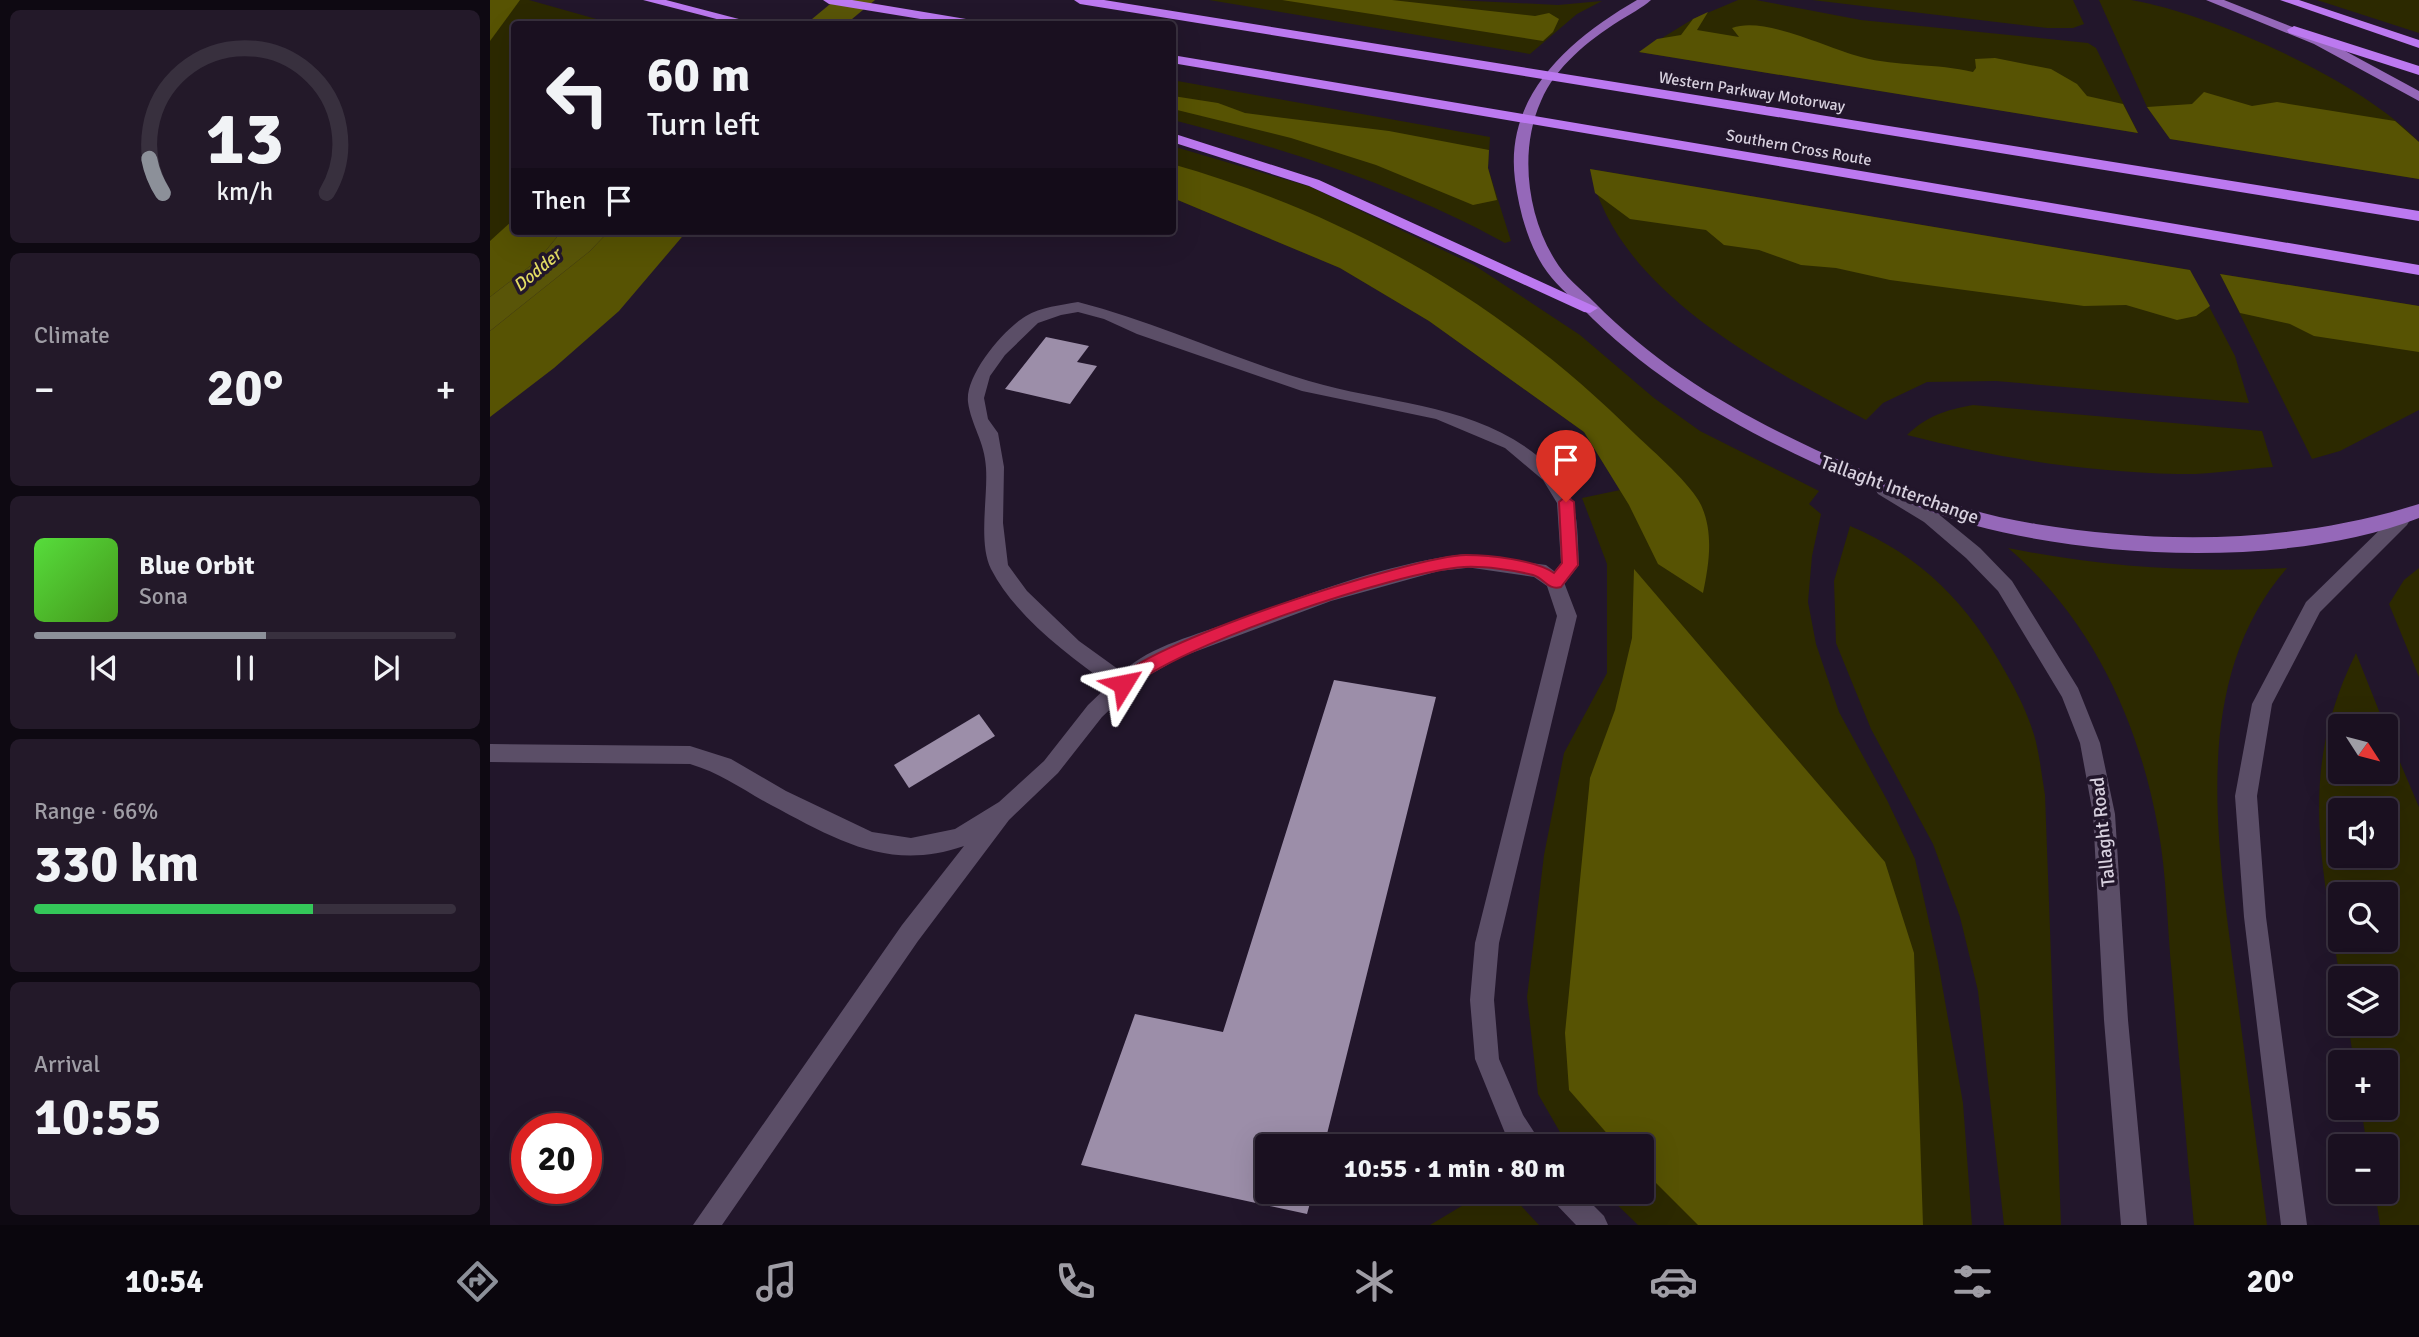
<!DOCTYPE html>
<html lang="en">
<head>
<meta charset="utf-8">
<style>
	body { margin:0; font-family:Signika,sans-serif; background:#231929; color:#f1f3f6; height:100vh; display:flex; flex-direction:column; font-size:26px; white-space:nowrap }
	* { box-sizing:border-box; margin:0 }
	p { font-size:23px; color:#9f9da5 }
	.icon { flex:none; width:38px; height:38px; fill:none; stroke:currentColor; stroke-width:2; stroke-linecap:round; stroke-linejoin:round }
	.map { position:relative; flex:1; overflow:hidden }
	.drawer { display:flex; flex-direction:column; gap:10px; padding:10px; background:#0e0912; width:490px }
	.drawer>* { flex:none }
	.hud { position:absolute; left:21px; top:21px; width:665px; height:214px; border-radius:7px; box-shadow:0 7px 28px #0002,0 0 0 2px #38303e; background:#1a1020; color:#f1f3f6; overflow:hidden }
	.needle { width:46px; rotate:126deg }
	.fabs { position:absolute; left:1838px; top:714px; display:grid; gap:14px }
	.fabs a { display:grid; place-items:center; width:70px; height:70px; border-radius:7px; background:#1a1020; box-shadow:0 7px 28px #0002,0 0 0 2px #38303e; font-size:35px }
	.speed { position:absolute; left:21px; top:1113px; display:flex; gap:14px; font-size:35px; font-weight:700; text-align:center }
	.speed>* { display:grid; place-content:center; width:91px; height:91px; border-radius:50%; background:#1a1020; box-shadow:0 7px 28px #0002,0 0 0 2px #38303e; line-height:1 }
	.speed .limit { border:10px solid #d22; background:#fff; color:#111 }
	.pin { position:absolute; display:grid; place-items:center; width:60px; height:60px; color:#fff; margin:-72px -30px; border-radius:50% 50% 50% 0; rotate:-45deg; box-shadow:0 0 7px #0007 }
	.pin .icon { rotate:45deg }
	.me { position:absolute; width:77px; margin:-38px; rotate:55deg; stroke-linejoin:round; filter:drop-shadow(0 0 5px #0008) }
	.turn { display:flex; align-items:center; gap:24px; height:147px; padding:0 21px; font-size:32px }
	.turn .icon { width:91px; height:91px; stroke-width:2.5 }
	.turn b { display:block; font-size:49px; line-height:60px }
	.then { display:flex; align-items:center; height:66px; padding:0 21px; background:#0003; gap:14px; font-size:26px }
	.big { font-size:52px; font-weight:700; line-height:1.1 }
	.drawer .card { flex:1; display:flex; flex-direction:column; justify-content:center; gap:10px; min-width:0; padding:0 24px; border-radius:10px; background:#231929 }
	.drawer .dial { align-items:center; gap:0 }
	.dial svg { height:182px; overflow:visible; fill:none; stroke:#38303e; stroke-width:7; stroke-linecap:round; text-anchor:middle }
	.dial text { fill:#f1f3f6; stroke:none }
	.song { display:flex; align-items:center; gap:21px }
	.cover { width:84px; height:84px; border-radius:10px; background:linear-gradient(135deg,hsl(110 70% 55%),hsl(100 70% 35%)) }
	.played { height:7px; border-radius:4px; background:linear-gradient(90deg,#8c9099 55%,#38303e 55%) }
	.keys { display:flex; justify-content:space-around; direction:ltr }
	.heat { display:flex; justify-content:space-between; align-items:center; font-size:38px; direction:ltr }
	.charge { height:10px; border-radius:5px; background:linear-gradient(90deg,#34c759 66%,#38303e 0) }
	.trip { position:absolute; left:765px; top:1134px; width:399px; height:70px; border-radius:7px; background:#1a1020; box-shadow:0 7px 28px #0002,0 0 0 2px #38303e; font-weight:700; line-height:70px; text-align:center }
	.tab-bar { display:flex; height:112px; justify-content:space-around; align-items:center; background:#0a060d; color:#9f9da5 }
	.tab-bar .icon { width:49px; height:49px }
	.tab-bar .current { color:#8c9099 }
	.tab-bar b { font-size:32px; color:#f1f3f6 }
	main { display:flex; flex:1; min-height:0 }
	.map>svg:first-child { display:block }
	.green { fill:#2c2900; fill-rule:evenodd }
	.forest { fill:#575303 }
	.water { fill:#595508 }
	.building { fill:#9c8ea9 }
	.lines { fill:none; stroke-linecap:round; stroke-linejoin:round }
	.service { fill:#5b4e67; fill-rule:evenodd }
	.minor { fill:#5b4e67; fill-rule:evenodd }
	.secondary { fill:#5b4e67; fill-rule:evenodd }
	.primary { fill:#9568b9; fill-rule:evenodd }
	.motorway { fill:#bc79f0; fill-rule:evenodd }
	.route { fill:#e11d48; stroke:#92132f; stroke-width:2 }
	.labels { text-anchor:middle; stroke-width:7; stroke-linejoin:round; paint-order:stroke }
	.far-street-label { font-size:16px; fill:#d7d0de; stroke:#22162b }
	.far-water-label { font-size:18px; font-style:italic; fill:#e3dc63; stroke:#22162b }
	.street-label { font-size:19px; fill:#d7d0de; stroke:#22162b }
</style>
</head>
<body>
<main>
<section class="drawer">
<div class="card dial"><svg viewBox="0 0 100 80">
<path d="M14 69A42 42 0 1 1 86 69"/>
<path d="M14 69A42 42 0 0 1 8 54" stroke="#8c9099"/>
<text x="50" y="56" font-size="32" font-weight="700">13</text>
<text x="50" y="72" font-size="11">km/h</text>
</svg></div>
<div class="card"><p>Climate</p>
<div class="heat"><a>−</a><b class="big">20°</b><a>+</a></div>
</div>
<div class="card">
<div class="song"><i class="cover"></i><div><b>Blue Orbit</b><p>Sona</p></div></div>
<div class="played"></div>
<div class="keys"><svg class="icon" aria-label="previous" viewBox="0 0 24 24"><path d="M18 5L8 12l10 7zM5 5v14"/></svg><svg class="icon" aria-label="pause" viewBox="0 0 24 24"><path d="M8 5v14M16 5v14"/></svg><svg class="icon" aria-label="next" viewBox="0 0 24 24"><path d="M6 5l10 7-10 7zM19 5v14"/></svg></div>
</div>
<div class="card"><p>Range · 66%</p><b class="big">330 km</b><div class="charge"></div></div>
<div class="card"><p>Arrival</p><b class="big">10:55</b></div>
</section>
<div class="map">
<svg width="1929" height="1225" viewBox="0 0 1929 1225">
	<rect width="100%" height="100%" fill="#22162b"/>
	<!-- green -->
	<g class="green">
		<polygon points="0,0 39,0 124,24 24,24 24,231 72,231 0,297"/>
		<polygon points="719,0 965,0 1068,5 1112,1 1087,14 1040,54"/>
		<polygon points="1248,0 1266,0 1371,20 1598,43 1606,48 1648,133 1149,52 1203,19"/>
		<polygon points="1322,0 1583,0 1594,24 1583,28 1557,28"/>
		<path d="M 1609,0 C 1619,0 1631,0 1641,0 C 1723,14 1872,81 1929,142 L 1929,179 L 1680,139 L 1657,107 Z"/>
		<polygon points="1827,0 1929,0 1929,33"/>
		<path d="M 682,80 L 1000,137 L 998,168 L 1021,241 L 1015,243 C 911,186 796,149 683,120 Z"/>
		<polygon points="682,146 821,187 984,265 1090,335 1164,398 1210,431 1329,491 1319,504 1331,514 1322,556 1318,602 1326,644 1349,712 1397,800 1425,859 1448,962 1473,1103 1482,1225 1148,1225 1114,1192 1152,1192 1152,1146 1078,1146 1048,1094 1037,997 1054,855 1074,753 1117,673 1117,564 1092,498 1130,490 1094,432 939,321 850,268 683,198"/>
		<path d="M 1100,169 L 1700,270 L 1745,356 L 1759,403 L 1506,381 L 1437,382 L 1393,403 L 1376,420 C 1275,366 1126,291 1100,169 Z"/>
		<polygon points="1730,274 1929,306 1929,410 1850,451 1822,459"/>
		<path d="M 1483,405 L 1772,431 L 1783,467 C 1752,469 1719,475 1687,474 C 1596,472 1505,458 1417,435 C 1437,416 1455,410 1483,405 Z"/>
		<path d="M 1360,526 C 1432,556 1479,605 1516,673 C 1528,694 1540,718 1546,742 C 1550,759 1552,777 1555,795 L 1571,1225 L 1514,1225 L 1488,991 L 1470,917 L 1443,844 L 1381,729 L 1346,643 L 1344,581 Z"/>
		<path d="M 1518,548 C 1611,567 1703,573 1797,568 C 1697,683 1729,850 1746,987 C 1756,1067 1767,1146 1777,1225 L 1704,1225 C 1696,1142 1689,1059 1682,976 C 1677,927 1677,876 1668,828 C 1649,722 1602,619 1518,548 Z"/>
		<polygon points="1929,568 1929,677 1899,604 1914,580"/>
		<path d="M 1866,653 L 1895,726 L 1850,726 L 1850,772 L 1895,772 L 1895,727 L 1929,807 L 1929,1225 L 1890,1225 L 1885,1192 L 1895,1192 L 1895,1146 L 1877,1146 L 1871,1108 L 1895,1108 L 1895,1062 L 1864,1062 L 1858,1024 L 1895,1024 L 1895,978 L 1850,978 C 1831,857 1808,770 1866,653 ZM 1850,810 L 1895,810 L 1895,856 L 1850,856 ZM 1850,894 L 1895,894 L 1895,940 L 1850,940 Z"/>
		<polygon points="995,1192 1022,1196 1049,1225 940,1225"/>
	</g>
	<!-- forest -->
	<g class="forest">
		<polygon points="0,0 30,0 0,41"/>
		<polygon points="792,0 902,0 1045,16 1059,13 1069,19 1063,32 1053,41"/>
		<path d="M 1218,12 L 1207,30 L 1249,37 L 1242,28 C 1275,16 1336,48 1371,57 C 1408,67 1447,63 1483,72 L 1486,68 L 1485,59 L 1505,58 L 1561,69 L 1587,84 L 1597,96 L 1633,104 L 1648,133 L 1149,52 L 1167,39 L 1191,35 L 1203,19 Z"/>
		<polygon points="1714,92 1762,106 1787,102 1905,121 1929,142 1929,179 1680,139 1657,107 1702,104"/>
		<polygon points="683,96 728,103 755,113 899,131 999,150 998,168 1007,200 983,205 886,165 801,138 683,109"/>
		<path d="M 682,164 C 861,215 1014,304 1146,435 C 1163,451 1202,485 1211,505 C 1224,533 1219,564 1213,593 L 1168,564 L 1139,505 L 1094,432 L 939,321 L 850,268 L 683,198 Z"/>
		<polygon points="1100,169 1700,270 1720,306 1706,316 1687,320 1636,305 1594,306 1400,280 1346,268 1311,265 1269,250 1234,245 1216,230 1140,219 1105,193"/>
		<polygon points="24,219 24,231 72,231 48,260 0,297 0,241"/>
		<polygon points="119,231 197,231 129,311 64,368 0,417 0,331 100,251"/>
		<polygon points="1730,274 1929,306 1929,352 1824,336 1800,324 1750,313"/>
		<polygon points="1144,569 1395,862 1424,953 1433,1225 1208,1225 1152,1169 1152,1146 1128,1146 1079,1090 1075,1033 1100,778 1125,710 1142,638"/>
	</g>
	<!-- water -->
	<g class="water">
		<polygon points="345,0 385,0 356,24 316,24"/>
		<polygon points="72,231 119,231 100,251 0,331 0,297 48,260"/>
	</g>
	<!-- building -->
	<g class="building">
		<polygon points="556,337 599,346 587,362 607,366 580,404 515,389"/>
		<polygon points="844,680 946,697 834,1146 777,1146 777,1192 823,1192 817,1214 591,1165 645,1014 733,1032"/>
		<polygon points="489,714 505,736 419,788 404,765"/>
	</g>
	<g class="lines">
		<!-- service -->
		<path class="service" d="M 588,302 C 666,322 741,358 819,381 C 903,406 998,403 1064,471 C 1090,497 1087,531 1089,565 L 1072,587 L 1058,587 L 1056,582 L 1071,563 L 1067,503 L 1053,480 L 1015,448 L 946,419 L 812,391 L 647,334 L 614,319 L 588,312 L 571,315 L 548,323 L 515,355 L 500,376 L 494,398 L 498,419 L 508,433 L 514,467 L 513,523 L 518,565 L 537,591 L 589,641 L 632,672 C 662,645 707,635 744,621 C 819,594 897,563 976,554 L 985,561 L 976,568 L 949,571 L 841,601 L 691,657 L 651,680 L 612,717 L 568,773 L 519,820 L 428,941 L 232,1225 L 203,1225 L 412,925 L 474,846 C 399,872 347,840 281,805 C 253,790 231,773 200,764 L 0,762 L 0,744 L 200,746 L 241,759 L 296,791 L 382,832 L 421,838 L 465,829 L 509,802 L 554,761 L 598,705 L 619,685 C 577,654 526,617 501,569 C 488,543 498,497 496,468 C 495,442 481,425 478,402 C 475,375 514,329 536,316 C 550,307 572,305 588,302 Z"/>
		<!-- minor -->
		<g class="minor">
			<polygon points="976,554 1056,565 1072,577 1087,616 1009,943 1004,1000 1009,1059 1033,1115 1053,1146 1025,1146 1015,1133 985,1059 980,1000 985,943 1067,616 1057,586 1044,577 969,566 967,561 969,556"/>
			<polygon points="1059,1192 1090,1192 1114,1216 1118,1225 1086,1225 1063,1201"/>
		</g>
		<!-- secondary -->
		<g class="secondary">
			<polygon points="1394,483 1446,512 1490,548 1522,581 1588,688 1610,743 1625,814 1638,1020 1657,1225 1631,1225 1614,1020 1603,814 1590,743 1572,697 1508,591 1476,558 1434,522 1388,494 1385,489 1388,484"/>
			<polygon points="1911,513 1917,515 1920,520 1917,525 1830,612 1782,704 1767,796 1776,917 1817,1225 1791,1225 1754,917 1745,796 1762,704 1816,602 1905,515"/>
		</g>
		<!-- primary -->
		<g class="primary">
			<path d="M 1147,0 L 1161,0 C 1152,8 1140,14 1129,21 C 1098,41 1066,66 1051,101 C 1029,150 1037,215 1065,260 C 1074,276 1091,289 1104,302 C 1178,377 1269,426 1365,467 C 1424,492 1482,514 1546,524 C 1675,545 1804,543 1929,504 L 1929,518 C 1803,567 1612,560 1483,525 C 1440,513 1398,495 1356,477 C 1259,435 1167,385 1092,308 C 1079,295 1063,282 1053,266 C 1037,241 1029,209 1025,180 C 1014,95 1080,39 1147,0 Z"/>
			<polygon points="1716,0 1734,0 1833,39 1929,91 1929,101 1824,44"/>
		</g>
		<!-- motorway -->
		<g class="motorway">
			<polygon points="153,0 176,0 268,24 246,24"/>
			<polygon points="333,0 362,0 482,20 489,24 461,24 339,4"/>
			<polygon points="584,0 614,0 1929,211 1929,221 590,4"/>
			<polygon points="1790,0 1809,0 1929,40 1929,48"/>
			<polygon points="1804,26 1929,66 1929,75 1799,33 1797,30"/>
			<polygon points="682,55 1929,265 1929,275 682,63"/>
			<polygon points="682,133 829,180 1108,308 1100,313 1094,312 819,186 682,142"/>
		</g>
	</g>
	<!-- route -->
	<path class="route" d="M 1076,496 L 1084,502 L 1088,565 L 1071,587 C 1058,591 1054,578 1043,575 C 1023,570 994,566 974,567 C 909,571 684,646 639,689 L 627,689 L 624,684 C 644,645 927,555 976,555 C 999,555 1046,560 1064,573 L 1072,563 L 1069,502 Z"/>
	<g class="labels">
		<!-- far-street labels -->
		<g class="far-street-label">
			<text transform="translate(1262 91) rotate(9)" y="6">Western Parkway Motorway</text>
			<text transform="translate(1309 147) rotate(10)" y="6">Southern Cross Route</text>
		</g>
		<!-- far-water labels -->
		<g class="far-water-label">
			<text transform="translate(47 270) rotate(-40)" y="6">Dodder</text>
		</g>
		<!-- street labels -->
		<g class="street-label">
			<text transform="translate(1410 489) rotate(20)" y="7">Tallaght Interchange</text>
			<text transform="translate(1612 832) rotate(-96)" y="7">Tallaght Road</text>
		</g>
	</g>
</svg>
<div class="fabs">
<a><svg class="needle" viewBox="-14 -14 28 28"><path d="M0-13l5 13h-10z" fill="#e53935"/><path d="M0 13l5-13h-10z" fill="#9f9da5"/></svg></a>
<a><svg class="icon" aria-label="sound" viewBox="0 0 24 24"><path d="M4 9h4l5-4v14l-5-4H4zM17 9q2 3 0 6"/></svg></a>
<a><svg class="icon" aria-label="search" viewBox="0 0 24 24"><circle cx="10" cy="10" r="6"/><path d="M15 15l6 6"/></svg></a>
<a><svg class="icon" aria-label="layers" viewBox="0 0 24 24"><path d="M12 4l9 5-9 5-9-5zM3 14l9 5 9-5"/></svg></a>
<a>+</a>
<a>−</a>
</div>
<div class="speed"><div class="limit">20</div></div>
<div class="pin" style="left:1076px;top:502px;background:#d93025"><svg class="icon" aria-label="arrive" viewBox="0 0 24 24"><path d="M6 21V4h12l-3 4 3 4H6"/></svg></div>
<svg class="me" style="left:633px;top:684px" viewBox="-20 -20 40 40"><path d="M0-17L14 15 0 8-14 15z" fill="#e11d48" stroke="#fff" stroke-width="4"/></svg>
<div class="trip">10:55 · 1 min · 80 m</div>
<div class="hud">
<div class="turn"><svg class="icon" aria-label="left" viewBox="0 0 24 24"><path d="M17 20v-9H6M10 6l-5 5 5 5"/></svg><div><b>60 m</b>Turn left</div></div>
<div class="then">Then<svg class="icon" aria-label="arrive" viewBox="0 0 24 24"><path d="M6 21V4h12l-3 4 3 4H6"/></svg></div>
</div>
</div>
</main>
<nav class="tab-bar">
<b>10:54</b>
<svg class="icon current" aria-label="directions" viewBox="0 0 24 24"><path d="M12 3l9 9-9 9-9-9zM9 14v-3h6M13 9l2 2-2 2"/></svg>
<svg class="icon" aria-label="music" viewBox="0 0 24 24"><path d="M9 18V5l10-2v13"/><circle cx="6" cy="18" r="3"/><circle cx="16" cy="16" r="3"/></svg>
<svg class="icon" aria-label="phone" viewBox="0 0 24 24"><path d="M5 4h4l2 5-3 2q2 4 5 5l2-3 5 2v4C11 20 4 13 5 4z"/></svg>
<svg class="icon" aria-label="climate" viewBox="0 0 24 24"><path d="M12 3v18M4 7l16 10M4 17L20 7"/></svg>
<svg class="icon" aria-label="car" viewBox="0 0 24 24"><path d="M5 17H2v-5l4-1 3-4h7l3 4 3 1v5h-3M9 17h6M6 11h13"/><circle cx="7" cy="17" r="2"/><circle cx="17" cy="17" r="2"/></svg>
<svg class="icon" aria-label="filters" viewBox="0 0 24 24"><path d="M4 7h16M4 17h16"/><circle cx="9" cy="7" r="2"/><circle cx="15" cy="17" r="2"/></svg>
<b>20°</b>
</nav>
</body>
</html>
